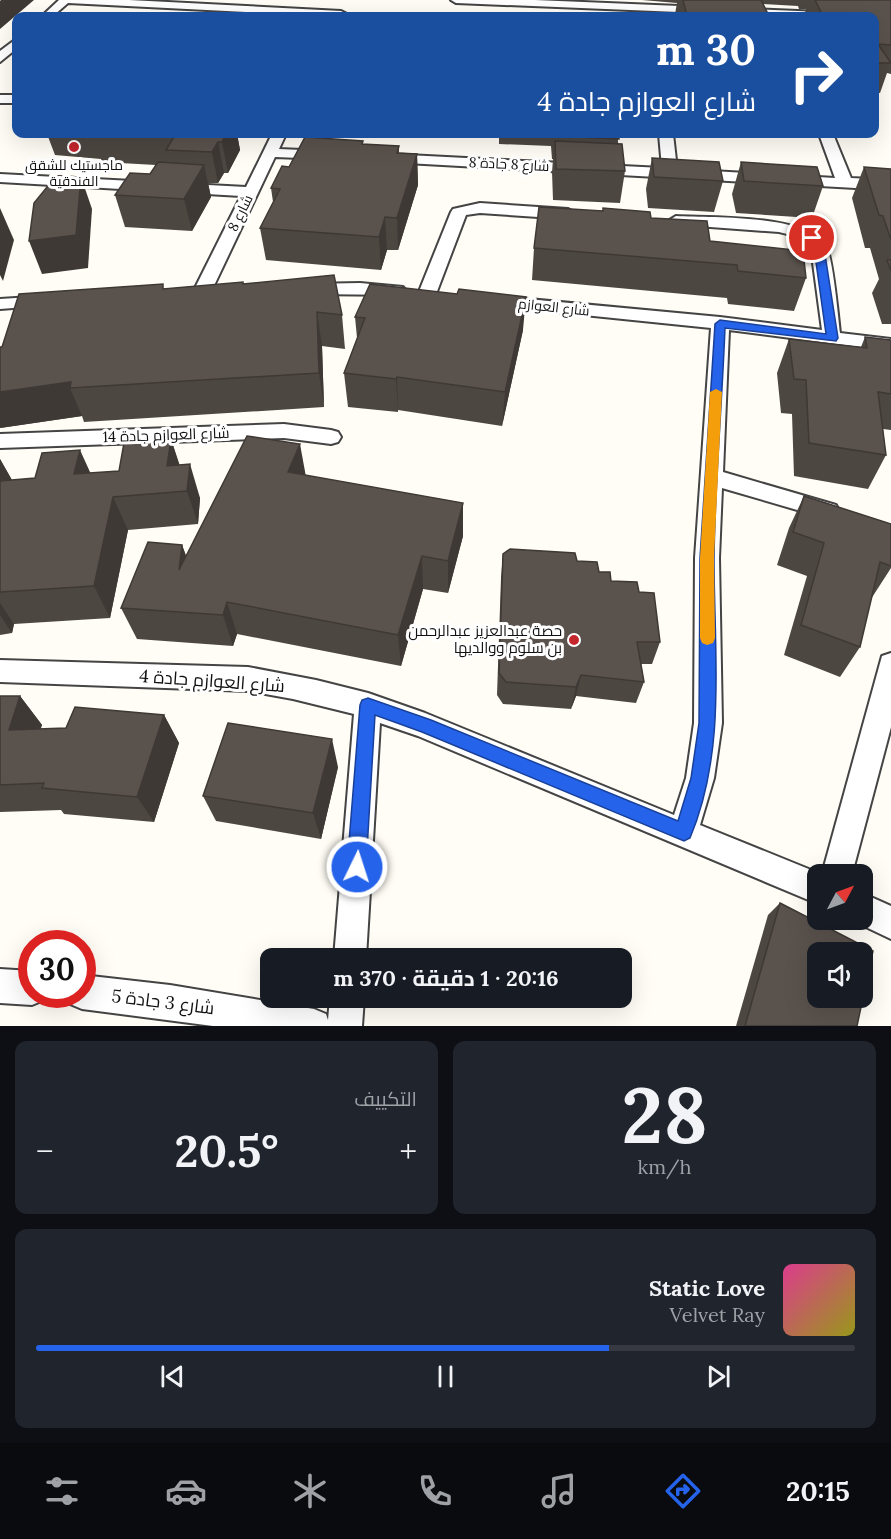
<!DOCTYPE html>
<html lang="ar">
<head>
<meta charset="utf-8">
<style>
	body { margin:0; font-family:Lora,Cairo,serif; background:#20242c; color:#f1f3f6; direction:rtl; height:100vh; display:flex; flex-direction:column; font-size:22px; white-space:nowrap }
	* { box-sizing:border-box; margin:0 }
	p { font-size:20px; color:#9ea1a6 }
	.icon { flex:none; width:33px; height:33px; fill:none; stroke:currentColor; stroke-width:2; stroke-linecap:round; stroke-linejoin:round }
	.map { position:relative; height:1026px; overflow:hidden; direction:ltr }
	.panel { display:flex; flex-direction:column; gap:15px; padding:15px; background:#0d0f14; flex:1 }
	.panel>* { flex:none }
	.hud { position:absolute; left:12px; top:12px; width:867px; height:126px; border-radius:12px; box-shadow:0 6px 24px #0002; direction:rtl; background:#1a4fa0; color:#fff; overflow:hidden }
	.needle { width:39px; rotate:49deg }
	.fabs { position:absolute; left:807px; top:864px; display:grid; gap:12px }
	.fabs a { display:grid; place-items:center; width:66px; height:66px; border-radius:12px; background:#171b24; box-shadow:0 6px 24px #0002; font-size:30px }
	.speed { position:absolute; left:18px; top:930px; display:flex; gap:12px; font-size:30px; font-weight:700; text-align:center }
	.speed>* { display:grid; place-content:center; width:78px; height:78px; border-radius:50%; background:#171b24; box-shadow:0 6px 24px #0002; line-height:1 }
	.speed .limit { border:9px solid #d22; background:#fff; color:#111 }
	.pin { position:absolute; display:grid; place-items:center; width:51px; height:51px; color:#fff; margin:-26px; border:3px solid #fff; border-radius:50%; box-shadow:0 2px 6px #0007 }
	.me { position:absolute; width:66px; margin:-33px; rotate:4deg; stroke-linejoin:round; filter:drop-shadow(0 0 4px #0008) }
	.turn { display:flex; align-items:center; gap:21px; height:126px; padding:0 24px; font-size:27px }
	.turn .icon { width:78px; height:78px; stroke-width:2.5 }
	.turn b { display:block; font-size:42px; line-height:51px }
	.big { font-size:45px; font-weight:700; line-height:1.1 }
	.panel .card { flex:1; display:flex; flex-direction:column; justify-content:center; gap:9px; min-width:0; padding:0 21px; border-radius:12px; background:#20242c }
	.panel .dial { align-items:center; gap:0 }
	.dial b { font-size:78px; line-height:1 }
	.song { display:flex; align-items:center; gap:18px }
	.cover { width:72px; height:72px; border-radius:9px; background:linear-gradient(135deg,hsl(330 70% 55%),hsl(60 70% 35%)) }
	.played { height:6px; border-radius:3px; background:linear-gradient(90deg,#2563eb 70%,#363941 70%) }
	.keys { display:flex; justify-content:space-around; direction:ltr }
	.heat { display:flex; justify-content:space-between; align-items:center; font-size:33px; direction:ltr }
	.panel .tiles { flex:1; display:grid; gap:15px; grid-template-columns:1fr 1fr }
	.card:last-child { grid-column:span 2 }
	.trip { position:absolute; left:260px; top:948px; width:372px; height:60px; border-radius:12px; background:#171b24; box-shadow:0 6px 24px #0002; font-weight:700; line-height:60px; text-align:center; direction:rtl }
	.tab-bar { display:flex; height:96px; justify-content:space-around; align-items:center; background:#090b0e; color:#9ea1a6 }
	.tab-bar .icon { width:42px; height:42px }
	.tab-bar .active { color:#2563eb }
	.tab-bar b { font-size:27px; color:#f1f3f6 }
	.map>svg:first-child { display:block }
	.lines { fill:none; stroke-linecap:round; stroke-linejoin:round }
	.street-casing { stroke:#444; stroke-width:4 }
	.street { fill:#fff; fill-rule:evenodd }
	.wall { fill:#4d4742 }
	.shaded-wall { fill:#3f3936 }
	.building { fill:#5a524d; stroke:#3f3936; stroke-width:1.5; fill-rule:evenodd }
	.route { fill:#2563eb; stroke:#184099; stroke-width:1.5 }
	.slow { fill:#f59e0b }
	.poi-dot { fill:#c4262e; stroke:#fff; stroke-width:2 }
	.labels { text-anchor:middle; stroke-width:6; stroke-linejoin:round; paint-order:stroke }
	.far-street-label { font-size:14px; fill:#111; stroke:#fff }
	.far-poi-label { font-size:14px; fill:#111; stroke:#fff }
	.street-label { font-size:15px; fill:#111; stroke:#fff }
	.poi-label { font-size:15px; fill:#111; stroke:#fff; text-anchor:end }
	.near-street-label { font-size:18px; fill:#111; stroke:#fff }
</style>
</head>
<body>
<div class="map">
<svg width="891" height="1026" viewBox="0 0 891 1026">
	<rect width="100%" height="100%" fill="#fffdf5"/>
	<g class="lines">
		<defs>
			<g id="street">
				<polygon points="59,0 129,0 341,11 347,14 344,16 325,16 68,3 53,16 42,16"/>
				<polygon points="451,0 535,0 846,13 852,16 777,16 456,3"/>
				<polygon points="16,39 16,49 0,62 0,51"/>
				<rect x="0" y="95" width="16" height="8"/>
				<polygon points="272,134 286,134 279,149 325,151 332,155 325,159 275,157 211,292 208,296 196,296 193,292 241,196 0,182 0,174 246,187"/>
				<polygon points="659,134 673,134 677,169 835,178 819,134 833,134 851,178 891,180 891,190 388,162 381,158 388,154 662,168"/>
				<polygon points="480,203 568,209 576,214 568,219 480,213 466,215 436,294 433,298 421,298 418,294 451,212 453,209"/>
				<path d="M 676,216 C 711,218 808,214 826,246 C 833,258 838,316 840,333 L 891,339 L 891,351 L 729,330 L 723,472 L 836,505 L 839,511 L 836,517 L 828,519 L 722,488 L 719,558 L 722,723 L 714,778 L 700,825 L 821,874 L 818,874 L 818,904 L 418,736 L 380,723 L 366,958 L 334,958 L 354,714 L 293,699 L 248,691 L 0,682 L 0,660 L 248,667 L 316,680 L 368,693 L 425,713 L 674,815 L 686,778 L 694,723 L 695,558 L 711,328 L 496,306 L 490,305 L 487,301 L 490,297 L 496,296 L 720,317 L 822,330 L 811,248 C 803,238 792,235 779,232 L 670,224 L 668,221 Z"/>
				<polygon points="360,283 403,287 406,291 403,295 308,294 302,293 299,289 302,285 308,284"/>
				<polygon points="47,296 53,297 56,301 53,305 0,309 0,299"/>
				<polygon points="284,424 331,430 338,432 341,437 338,442 331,444 284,438 0,448 0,434"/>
				<polygon points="891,653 891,727 852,874 822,874 882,656"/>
				<polygon points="862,893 891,906 891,939 851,920 862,920"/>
				<polygon points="0,969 32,971 32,994 46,994 44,1000 32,1005 0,1003"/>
				<polygon points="82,975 170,985 314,1009 326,1014 328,1020 330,998 364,998 362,1026 213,1026 82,1009 70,1004 66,994 82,994"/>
			</g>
		</defs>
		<!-- street casing -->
		<use href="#street" class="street-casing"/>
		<!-- street -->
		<use href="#street" class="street"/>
	</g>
	<!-- wall -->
	<g class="wall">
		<polygon points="642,0 891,0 891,74 887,73 880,93 874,92 874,16 804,16 806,9 799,9 798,6 763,4 769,16 675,16 675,14 677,3"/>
		<polygon points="47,134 237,134 240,150 228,173 224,173 218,183 208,183 211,197 192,231 125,227 115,195 150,174 156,165 102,162 101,159 55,155"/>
		<polygon points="499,134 618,134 618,144 625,171 620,203 553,200 552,172 553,159 552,159 551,146 499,144"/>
		<polygon points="363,144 399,146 399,153 417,154 418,185 398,250 387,250 381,270 266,260 260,228 273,202 271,188 289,167"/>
		<polygon points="652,158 723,181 714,212 648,208 646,189"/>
		<polygon points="741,162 823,186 812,218 736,213 732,194"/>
		<polygon points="864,167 891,169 891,324 882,324 872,293 879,279 870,248 865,248 852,198"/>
		<polygon points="651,218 806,278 794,311 728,304 727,298 532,280 534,248"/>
		<polygon points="243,284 342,315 345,349 322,346 324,407 84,422 82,416 0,428 165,289"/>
		<polygon points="355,317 523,330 502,426 398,410 398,412 348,407 344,373 357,338"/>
		<polygon points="865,337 891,340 891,430 883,429 886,455 868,489 794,476 792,414 781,413 777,373 789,339 861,347"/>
		<polygon points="171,439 179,465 200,498 198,524 128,530 110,618 14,624 12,633 0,635 0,459 12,480 119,471"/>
		<polygon points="306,475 463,536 448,593 423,589 401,666 237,634 233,646 137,639 121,608 182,545 186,556"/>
		<polygon points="804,496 891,524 891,568 871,599 860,647 840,677 784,655 807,576 777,565 789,528"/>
		<polygon points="503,554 577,561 599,572 611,581 660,642 652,664 641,664 644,682 636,703 576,696 571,709 503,704 497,695 501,578"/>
		<polygon points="0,696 20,696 42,725 40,729 66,728 164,715 179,743 154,822 64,814 61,810 0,812"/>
		<polygon points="338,767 321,839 216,821 203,796"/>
		<polygon points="780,903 857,1026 736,1026 768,915"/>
	</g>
	<!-- shaded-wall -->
	<g class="shaded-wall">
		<polygon points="1,0 34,0 0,29 0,1"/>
		<polygon points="226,134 237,134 240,150 228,173 222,142"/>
		<polygon points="218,142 224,173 218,183 212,152"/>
		<polygon points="417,154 418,185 398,250 397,218"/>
		<polygon points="204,165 211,197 192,231 184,199"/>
		<polygon points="81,177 92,209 88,268 42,274 29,241"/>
		<polygon points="0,208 14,240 3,281 0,275"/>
		<polygon points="385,217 387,250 381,270 379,237"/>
		<polygon points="526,297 523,330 502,426 505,392"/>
		<polygon points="317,312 322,346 324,407 319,373"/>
		<polygon points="397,377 398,410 398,412 396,379"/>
		<polygon points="71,382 70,388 82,416 0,428 0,392"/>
		<polygon points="171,439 182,472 167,466"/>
		<polygon points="300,444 306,477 288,472"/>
		<polygon points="80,450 95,483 74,474"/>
		<polygon points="0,459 18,491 0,492"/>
		<polygon points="190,464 200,498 198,524 187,491"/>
		<polygon points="113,497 128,530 110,618 94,586"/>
		<polygon points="463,503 463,536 448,593 448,561"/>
		<polygon points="182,545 194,577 179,570"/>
		<polygon points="422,556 423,589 401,666 398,635"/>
		<polygon points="227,602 237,634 233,646 223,615"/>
		<polygon points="0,603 14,624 12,633 0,615"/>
		<polygon points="581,675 576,696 571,709 576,687"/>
		<polygon points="20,696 42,725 32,758 9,730"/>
		<polygon points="164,715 179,743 154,822 137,797"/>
		<polygon points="332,739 338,767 321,839 313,813"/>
	</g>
	<!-- building -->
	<g class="building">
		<polygon points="683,0 761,0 769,16 687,16"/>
		<polygon points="815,0 891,0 891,45 878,44 891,63 874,63 874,16 823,16"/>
		<polygon points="144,134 226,134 222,142 218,142 212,152 166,150 175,135"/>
		<polygon points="554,134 618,134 619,139 554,136"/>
		<polygon points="305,137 363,141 362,144 399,146 397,153 417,154 397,218 385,217 379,237 260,228 280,189 271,188 282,166 289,167"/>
		<polygon points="555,141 622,144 625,171 556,169"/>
		<polygon points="652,158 719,162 723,181 654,177"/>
		<polygon points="158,162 204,165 184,199 115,195 130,173 150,174"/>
		<polygon points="741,162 817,167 823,186 744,181"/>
		<polygon points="864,167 891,169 891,240 883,216 879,215"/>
		<polygon points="56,176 81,177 76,235 29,241 34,203"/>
		<polygon points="539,207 603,211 603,208 650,212 651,218 707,221 710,241 803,251 806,278 738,271 737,265 534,248"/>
		<polygon points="887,260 891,260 891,271"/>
		<polygon points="334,275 342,315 317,312 319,373 70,388 71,382 0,392 0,347 2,347 19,294 163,284 163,289 243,282 243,284"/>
		<polygon points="370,284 457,294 459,289 526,297 505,392 397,377 396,379 344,373 365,318 355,317"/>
		<polygon points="865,337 891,340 891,394 878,392 886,455 809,443 806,380 794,379 789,339 867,348"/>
		<polygon points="247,436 300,444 288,472 463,503 448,561 422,556 398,635 227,602 223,615 121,608 148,542 182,545 179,570"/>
		<polygon points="171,439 167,466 190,464 187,491 113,497 94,586 0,592 0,481 35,478 42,453 80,450 74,474 119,471 124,443"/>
		<polygon points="804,496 891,524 891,566 880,562 860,647 801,625 824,543 793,532"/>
		<polygon points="510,549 575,553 577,561 597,562 599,572 610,572 611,581 637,582 639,592 654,593 660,642 637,642 644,682 581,675 576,687 506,682 499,673 503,554"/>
		<polygon points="0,696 20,696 9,730 66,728 75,707 164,715 137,797 42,788 44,783 0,785"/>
		<polygon points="228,723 332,739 313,813 203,796"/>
		<path d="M 780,903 L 873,951 L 857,1026 L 745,1026 ZM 818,952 L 862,952 L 862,998 L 818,998 Z"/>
	</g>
	<!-- route -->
	<path class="route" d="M 808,236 L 815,236 L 824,248 L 838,338 L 836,341 L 725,328 C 722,405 715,482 714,559 C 714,653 727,750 690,838 L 684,841 L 422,732 L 375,715 L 366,867 L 363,873 L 357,876 L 350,873 L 347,867 L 360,705 L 362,700 L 368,698 L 431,720 L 678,821 L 691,778 L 699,723 L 700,558 L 715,324 L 720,320 L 826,334 L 814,248 L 807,238 Z"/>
	<!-- slow -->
	<polygon class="slow" points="716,389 722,392 714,558 715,638 713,643 707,645 702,643 700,638 700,558 710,392"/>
	<!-- markers -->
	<g class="poi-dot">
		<circle cx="74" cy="147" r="6"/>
		<circle cx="574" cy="640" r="6"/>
	</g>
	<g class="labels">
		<!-- far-street labels -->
		<g class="far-street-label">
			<text transform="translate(509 164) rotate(3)" y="5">شارع 8 جادة 8</text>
			<text transform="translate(240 213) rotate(-64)" y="5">شارع 8</text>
			<text transform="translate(554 307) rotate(6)" y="5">شارع العوازم</text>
		</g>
		<!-- far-poi labels -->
		<g class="far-poi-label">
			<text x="74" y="170">ماجستيك للشقق<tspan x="74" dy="16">الفندقية</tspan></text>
		</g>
		<!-- street labels -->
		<g class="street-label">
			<text transform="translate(166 435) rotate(-2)" y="5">شارع العوازم جادة 14</text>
		</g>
		<!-- poi labels -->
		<g class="poi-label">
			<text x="562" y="636">حصة عبدالعزيز عبدالرحمن<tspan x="562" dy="17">بن سلوم ووالديها</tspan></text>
		</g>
		<!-- near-street labels -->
		<g class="near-street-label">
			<text transform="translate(212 681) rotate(4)" y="6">شارع العوازم جادة 4</text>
			<text transform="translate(163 1002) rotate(7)" y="6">شارع 3 جادة 5</text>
		</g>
	</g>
</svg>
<div class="fabs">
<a><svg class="needle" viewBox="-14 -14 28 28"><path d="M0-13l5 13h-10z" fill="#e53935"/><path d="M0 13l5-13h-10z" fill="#9ea1a6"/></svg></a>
<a><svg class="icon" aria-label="sound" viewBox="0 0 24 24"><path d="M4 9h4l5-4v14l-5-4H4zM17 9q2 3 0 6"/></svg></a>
</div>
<div class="speed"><div class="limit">30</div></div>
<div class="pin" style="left:812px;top:238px;background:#d93025"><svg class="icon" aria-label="arrive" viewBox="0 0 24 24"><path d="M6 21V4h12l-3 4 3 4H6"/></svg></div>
<svg class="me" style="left:357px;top:867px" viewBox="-20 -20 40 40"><circle r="17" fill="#2563eb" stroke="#fff" stroke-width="3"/><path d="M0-11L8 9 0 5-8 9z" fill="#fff"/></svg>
<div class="trip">20:16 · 1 دقيقة · 370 m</div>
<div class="hud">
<div class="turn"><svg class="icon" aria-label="right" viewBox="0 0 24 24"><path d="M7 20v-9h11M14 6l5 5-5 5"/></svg><div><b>30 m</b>شارع العوازم جادة 4</div></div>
</div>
</div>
<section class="panel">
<div class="tiles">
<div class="card dial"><b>28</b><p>km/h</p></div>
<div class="card"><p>التكييف</p>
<div class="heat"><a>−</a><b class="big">20.5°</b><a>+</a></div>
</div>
<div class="card">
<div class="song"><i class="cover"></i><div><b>Static Love</b><p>Velvet Ray</p></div></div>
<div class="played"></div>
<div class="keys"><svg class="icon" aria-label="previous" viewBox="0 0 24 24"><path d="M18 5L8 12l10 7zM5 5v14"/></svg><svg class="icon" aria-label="pause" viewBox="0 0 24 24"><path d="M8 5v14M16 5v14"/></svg><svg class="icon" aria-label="next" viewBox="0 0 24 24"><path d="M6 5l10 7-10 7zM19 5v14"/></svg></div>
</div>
</div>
</section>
<nav class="tab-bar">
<b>20:15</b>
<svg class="icon active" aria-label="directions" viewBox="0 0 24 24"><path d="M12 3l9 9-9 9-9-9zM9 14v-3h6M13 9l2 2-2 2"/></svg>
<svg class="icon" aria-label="music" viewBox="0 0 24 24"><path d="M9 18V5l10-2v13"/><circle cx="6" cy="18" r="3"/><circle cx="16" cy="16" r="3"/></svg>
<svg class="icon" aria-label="phone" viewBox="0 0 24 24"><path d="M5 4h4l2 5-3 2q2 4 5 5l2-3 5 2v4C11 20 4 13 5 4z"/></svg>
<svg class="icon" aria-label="climate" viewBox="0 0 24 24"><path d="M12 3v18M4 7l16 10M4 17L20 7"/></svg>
<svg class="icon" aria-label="car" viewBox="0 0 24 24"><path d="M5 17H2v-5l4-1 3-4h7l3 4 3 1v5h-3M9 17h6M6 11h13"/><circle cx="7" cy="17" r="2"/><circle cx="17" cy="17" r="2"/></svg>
<svg class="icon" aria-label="filters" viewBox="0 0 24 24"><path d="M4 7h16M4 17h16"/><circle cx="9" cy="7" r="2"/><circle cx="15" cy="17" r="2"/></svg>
</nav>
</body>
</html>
